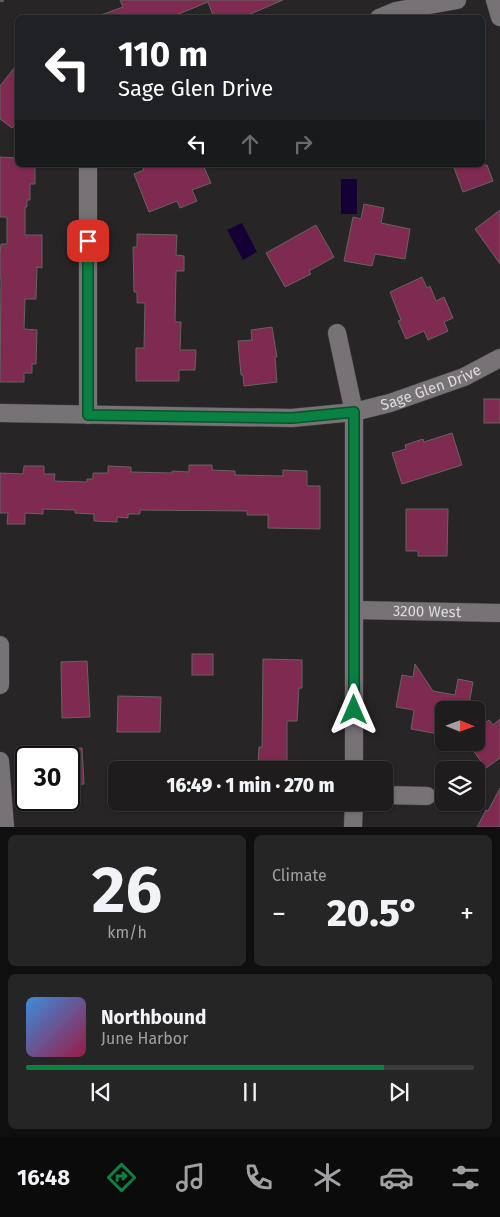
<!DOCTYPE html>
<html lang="en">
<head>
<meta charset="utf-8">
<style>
	body { margin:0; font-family:"Fira Sans",sans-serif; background:#262526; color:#f1f3f6; height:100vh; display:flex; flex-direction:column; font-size:19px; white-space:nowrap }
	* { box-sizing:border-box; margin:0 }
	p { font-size:16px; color:#a1a1a4 }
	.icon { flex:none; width:28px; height:28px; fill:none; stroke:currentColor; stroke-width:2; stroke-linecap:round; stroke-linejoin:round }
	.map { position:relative; height:827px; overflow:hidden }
	.details { display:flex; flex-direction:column; gap:8px; padding:8px; background:#100f10; flex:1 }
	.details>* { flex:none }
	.top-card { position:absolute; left:15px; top:15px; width:470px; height:152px; border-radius:8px; box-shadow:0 1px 4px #0004,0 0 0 1px #3c3a3b; background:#202124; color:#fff; overflow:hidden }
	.needle { width:32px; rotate:91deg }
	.controls { position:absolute; left:435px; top:701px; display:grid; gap:10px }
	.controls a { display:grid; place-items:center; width:50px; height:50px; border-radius:8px; background:#1e1c1d; box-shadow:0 1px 4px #0004,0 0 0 1px #3c3a3b; font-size:25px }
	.speed { position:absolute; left:15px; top:746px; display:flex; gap:10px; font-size:25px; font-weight:700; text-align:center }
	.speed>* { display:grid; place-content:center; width:65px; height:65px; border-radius:50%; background:#1e1c1d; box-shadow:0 1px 4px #0004,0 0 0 1px #3c3a3b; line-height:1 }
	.speed .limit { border:2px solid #111; border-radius:8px; background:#fff; color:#111 }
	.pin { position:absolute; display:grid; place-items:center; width:42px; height:42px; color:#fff; margin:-21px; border-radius:10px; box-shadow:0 2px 8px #0006 }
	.me { position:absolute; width:55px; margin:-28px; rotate:0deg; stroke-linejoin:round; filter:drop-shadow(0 0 4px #0008) }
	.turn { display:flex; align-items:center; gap:18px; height:105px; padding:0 20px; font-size:22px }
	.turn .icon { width:65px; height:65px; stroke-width:2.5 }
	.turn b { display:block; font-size:35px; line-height:42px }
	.lanes { display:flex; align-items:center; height:48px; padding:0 20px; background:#0003; justify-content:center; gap:25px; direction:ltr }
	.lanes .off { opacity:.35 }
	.big { font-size:38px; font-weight:800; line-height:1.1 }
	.details .widget { flex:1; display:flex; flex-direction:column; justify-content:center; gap:8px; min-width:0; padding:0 18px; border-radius:8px; background:#262526 }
	.details .dial { align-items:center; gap:0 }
	.dial b { font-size:65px; line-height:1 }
	.song { display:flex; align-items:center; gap:15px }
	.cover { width:60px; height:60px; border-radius:8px; background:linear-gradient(135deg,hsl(210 70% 55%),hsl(340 70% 35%)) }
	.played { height:5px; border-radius:2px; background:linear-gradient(90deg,#0b8043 80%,#3c3a3b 80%) }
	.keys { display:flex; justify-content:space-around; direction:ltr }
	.heat { display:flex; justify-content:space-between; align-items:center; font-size:28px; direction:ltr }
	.details .tiles { flex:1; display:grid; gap:8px; grid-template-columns:1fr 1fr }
	.widget:last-child { grid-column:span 2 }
	.trip { position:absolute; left:108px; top:761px; width:285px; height:50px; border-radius:8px; background:#1e1c1d; box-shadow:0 1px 4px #0004,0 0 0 1px #3c3a3b; font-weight:800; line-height:50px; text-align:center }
	.tab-bar { display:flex; height:80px; justify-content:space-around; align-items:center; background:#0c0b0c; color:#a1a1a4 }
	.tab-bar .icon { width:35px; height:35px }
	.tab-bar .current { color:#0b8043 }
	.tab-bar b { font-size:22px; color:#f1f3f6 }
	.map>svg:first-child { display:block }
	.water { fill:#140034 }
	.building { fill:#7f2b51; stroke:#676263 }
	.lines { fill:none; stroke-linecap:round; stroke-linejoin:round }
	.minor-casing { stroke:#464345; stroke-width:19 }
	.path { stroke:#5e5c5d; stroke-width:3; stroke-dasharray:4 4; stroke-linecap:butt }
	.minor { stroke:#777276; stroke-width:18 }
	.route-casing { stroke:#07532c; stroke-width:12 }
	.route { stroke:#0b8043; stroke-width:9 }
	.labels { text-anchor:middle; stroke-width:5; stroke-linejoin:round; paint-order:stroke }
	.street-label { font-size:15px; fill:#dddbdc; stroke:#100e10 }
</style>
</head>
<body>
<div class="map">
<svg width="500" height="827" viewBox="0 0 500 827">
	<rect width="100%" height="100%" fill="#282527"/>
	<!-- water -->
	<g class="water">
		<rect x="341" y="179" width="16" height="35"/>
		<polygon points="242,223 257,252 243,260 227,230"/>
	</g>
	<!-- building -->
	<g class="building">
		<polygon points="120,0 283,0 241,18 214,18 208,2 169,18 98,18 98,16 123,7"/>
		<polygon points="18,63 18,121 12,128 0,119 0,86"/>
		<polygon points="0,157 18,158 18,165 35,165 35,184 30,184 30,200 27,200 27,207 25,207 25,235 42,235 42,268 37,267 36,299 25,299 24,329 37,330 36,364 32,364 32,373 24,373 24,382 0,382 1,278 0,278 0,254 1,244 7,244 7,217 0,217"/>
		<polygon points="141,165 203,165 211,183 192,190 197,201 180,208 177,201 149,212 134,174 144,170"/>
		<polygon points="453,165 487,165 493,181 463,192"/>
		<polygon points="364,204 384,208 381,223 410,229 405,259 375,254 372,266 344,261 353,217 361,219"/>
		<polygon points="500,210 500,264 475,229"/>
		<polygon points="316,225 334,257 309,271 311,274 285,287 266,253"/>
		<polygon points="137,234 177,235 176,255 184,256 184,271 176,271 175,322 181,322 180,350 196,350 195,370 179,370 179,381 136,381 136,348 144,348 145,303 137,303 137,292 134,292 133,247 137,247"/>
		<polygon points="422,277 427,288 430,286 436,301 444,297 453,318 444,322 448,331 428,340 424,331 406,339 398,321 401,320 390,292"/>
		<polygon points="272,327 277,357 275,357 277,382 244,386 243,375 241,375 238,341 252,340 251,330"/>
		<rect x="484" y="399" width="16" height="24"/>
		<polygon points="452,433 462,465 402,484 392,453 406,449 405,445 423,439 424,442"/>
		<polygon points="189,465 212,465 212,470 235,471 235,475 283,476 283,470 307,471 307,486 320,486 320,529 268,528 268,515 247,515 247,511 140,510 140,514 128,514 128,518 117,517 117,522 94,521 94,514 75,513 75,510 43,509 43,514 25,513 25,524 7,524 8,513 0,513 0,473 23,474 24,466 44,466 44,474 55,474 54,481 87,482 87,479 93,479 93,473 108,473 108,466 131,467 131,472 172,473 172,471 189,472"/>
		<polygon points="406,509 448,509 447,556 418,556 418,551 406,551"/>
		<rect x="192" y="654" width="21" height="21"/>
		<polygon points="263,659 302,660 302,688 299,688 297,721 287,721 287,770 266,770 266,764 258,764 259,747 262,747"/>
		<polygon points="87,661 90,717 62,718 61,662"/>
		<polygon points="415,664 433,691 455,695 458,679 473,682 468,710 444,710 444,735 411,729 414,710 396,707 402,675 413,677"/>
		<polygon points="118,696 161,697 160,732 117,732"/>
		<polygon points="500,719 500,758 486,768 467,742 476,742 476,730 489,720 493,725"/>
		<polygon points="82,748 84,784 69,785 69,749"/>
		<polygon points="500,788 500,827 477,827 486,810 488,811"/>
	</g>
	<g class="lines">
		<defs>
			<g id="minor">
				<polyline points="495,0 500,17"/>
				<polyline points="379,18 396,11 457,0"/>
				<polyline points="337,333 354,412 354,770"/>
				<path id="s1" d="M 0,413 L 292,418 L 354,412 L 390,403 L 464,377 L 500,358"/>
				<polyline points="88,415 88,165"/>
				<path id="s2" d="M 355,610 L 500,613"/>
				<polyline points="0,645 0,685"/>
				<polyline points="0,761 5,827"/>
				<polyline points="384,795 427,796"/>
				<polyline points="353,827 354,802"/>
			</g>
		</defs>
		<!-- minor casing -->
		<use href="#minor" class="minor-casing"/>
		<!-- path -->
		<polyline class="path" points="0,1 4,0"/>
		<!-- minor -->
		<use href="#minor" class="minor"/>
	</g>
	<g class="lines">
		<defs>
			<polyline id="route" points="88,241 88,415 292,418 354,412 354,710"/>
		</defs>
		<!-- route casing -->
		<use href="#route" class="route-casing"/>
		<!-- route -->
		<use href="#route" class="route"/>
	</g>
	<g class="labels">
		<!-- street labels -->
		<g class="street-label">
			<text dy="5" stroke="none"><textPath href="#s1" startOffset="435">Sage Glen Drive</textPath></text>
			<text dy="5" stroke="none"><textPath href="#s2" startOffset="72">3200 West</textPath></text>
		</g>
	</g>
</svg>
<div class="controls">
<a><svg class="needle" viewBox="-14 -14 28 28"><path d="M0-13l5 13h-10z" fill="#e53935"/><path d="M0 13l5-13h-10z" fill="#a1a1a4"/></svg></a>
<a><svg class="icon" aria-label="layers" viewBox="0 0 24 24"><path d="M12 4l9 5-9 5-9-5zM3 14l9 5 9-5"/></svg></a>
</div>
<div class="speed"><div class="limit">30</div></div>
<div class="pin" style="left:88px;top:241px;background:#d93025"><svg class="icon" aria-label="arrive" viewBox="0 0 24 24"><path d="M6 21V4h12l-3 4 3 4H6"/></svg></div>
<svg class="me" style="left:354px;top:710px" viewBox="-20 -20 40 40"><path d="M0-17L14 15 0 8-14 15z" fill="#0b8043" stroke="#fff" stroke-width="4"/></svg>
<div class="trip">16:49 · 1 min · 270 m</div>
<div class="top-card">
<div class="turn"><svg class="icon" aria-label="left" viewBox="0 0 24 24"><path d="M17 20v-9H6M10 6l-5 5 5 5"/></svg><div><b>110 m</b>Sage Glen Drive</div></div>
<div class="lanes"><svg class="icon" aria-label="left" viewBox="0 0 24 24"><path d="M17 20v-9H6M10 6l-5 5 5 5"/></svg><svg class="icon off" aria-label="ahead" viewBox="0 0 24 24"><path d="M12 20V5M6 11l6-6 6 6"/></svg><svg class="icon off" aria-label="right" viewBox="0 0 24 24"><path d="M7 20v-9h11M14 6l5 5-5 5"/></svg></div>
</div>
</div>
<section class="details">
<div class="tiles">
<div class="widget dial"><b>26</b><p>km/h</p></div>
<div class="widget"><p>Climate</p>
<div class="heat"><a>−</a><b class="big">20.5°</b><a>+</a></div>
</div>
<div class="widget">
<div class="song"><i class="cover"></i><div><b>Northbound</b><p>June Harbor</p></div></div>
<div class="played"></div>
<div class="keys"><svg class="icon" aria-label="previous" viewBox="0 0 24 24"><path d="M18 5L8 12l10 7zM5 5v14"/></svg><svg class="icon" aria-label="pause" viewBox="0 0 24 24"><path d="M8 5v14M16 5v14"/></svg><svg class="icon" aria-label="next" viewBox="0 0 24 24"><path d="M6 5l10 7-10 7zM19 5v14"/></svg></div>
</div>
</div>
</section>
<nav class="tab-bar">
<b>16:48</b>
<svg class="icon current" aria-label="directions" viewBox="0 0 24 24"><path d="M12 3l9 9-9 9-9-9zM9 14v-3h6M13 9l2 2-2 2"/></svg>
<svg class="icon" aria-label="music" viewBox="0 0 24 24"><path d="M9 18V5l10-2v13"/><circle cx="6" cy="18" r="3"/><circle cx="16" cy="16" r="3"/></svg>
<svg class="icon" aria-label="phone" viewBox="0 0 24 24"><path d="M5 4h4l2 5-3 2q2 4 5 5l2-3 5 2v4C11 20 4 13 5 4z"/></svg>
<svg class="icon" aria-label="climate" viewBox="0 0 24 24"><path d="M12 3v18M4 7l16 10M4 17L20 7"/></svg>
<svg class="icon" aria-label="car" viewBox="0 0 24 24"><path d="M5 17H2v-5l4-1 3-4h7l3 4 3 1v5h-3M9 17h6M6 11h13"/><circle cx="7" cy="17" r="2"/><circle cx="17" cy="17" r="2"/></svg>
<svg class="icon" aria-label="filters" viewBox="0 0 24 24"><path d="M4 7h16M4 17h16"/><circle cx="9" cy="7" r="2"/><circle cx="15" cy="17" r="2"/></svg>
</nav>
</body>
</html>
